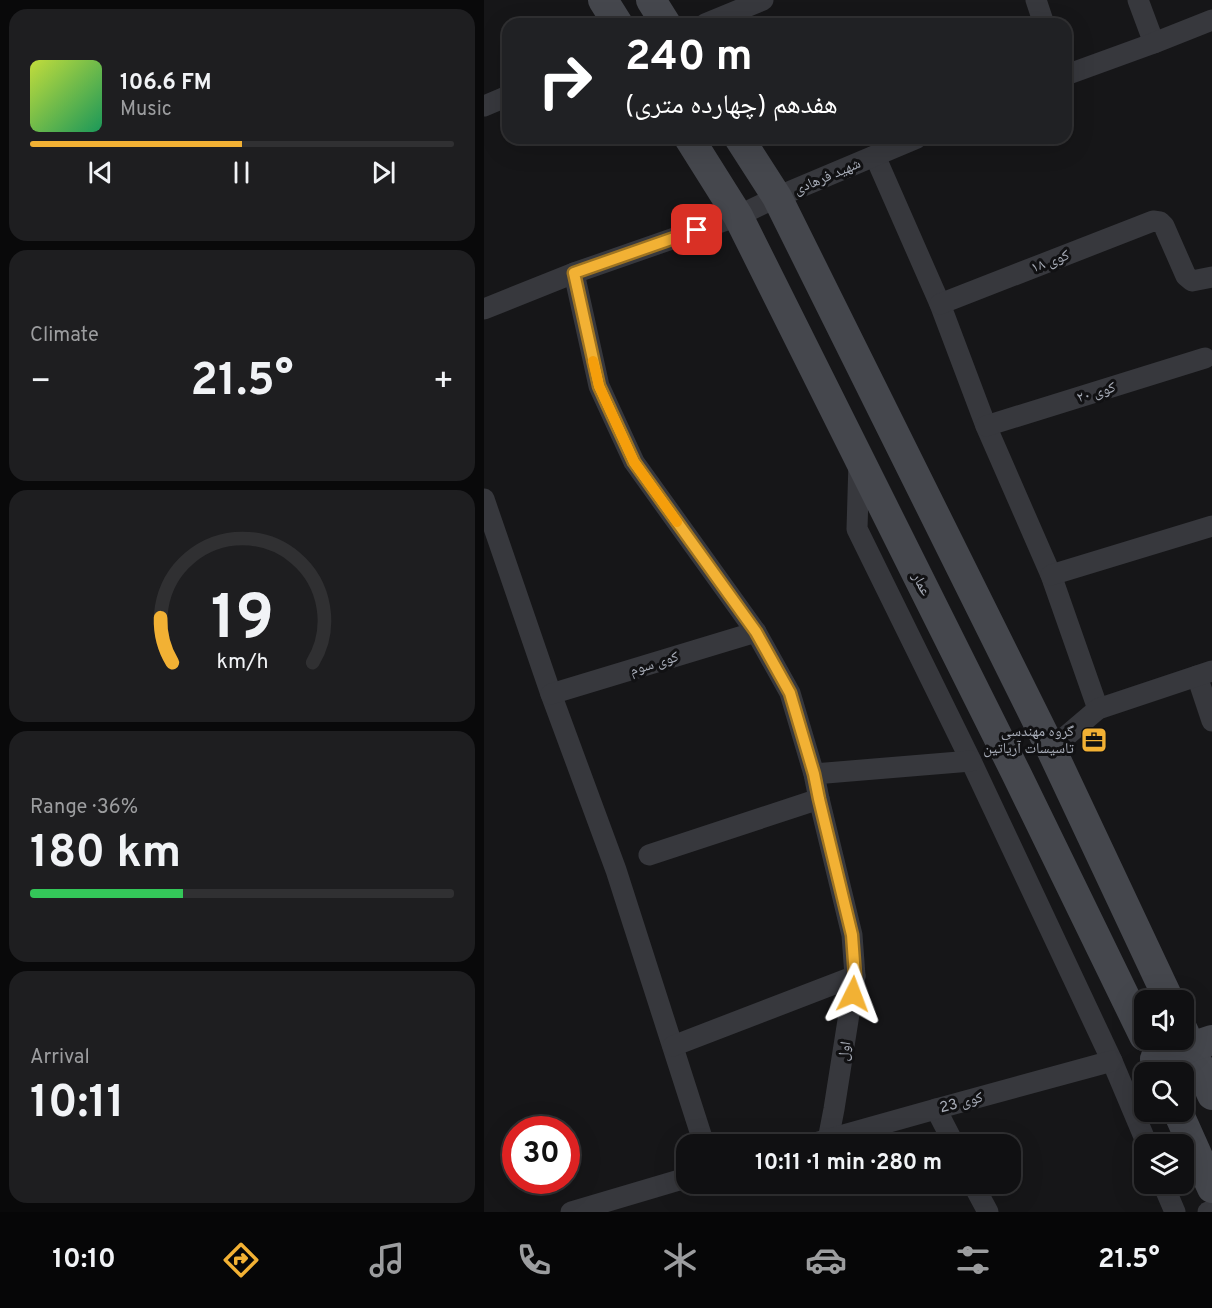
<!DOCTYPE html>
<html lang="en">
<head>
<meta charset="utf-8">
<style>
	body { margin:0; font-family:Overpass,"Noto Naskh Arabic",sans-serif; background:#1e1e20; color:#f1f3f6; height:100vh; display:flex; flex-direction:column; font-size:22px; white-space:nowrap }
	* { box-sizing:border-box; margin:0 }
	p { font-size:20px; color:#9c9d9f }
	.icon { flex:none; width:33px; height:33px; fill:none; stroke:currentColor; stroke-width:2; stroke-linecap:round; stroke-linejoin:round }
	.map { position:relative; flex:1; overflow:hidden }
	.side { display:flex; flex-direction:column; gap:9px; padding:9px; background:#09090a; width:484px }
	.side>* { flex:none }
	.hud { position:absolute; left:18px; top:18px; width:570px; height:126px; border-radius:18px; box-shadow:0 6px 24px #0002,0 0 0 2px #303032; background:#202124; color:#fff; overflow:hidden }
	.controls { position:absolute; left:650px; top:990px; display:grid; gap:12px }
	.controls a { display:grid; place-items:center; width:60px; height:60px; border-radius:12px; background:#101012; box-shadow:0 6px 24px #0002,0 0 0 2px #303032; font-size:30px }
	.speed { position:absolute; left:18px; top:1116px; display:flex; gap:12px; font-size:30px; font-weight:700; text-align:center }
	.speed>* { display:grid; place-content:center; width:78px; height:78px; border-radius:50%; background:#101012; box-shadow:0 6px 24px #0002,0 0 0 2px #303032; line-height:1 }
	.speed .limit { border:9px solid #d22; background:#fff; color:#111 }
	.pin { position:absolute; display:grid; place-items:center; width:51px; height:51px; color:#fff; margin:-26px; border-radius:12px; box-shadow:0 3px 9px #0006 }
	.me { position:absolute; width:66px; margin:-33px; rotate:3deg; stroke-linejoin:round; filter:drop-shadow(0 0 4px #0008) }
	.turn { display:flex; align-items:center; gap:21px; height:126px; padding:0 24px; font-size:27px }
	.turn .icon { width:78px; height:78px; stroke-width:2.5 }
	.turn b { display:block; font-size:42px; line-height:51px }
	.big { font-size:45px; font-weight:700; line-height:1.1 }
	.side .widget { flex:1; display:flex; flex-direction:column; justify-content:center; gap:9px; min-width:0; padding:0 21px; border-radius:18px; background:#1e1e20 }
	.side .dial { align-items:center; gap:0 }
	.dial svg { height:156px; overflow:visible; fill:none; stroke:#303032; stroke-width:7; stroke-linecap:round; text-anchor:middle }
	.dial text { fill:#f1f3f6; stroke:none }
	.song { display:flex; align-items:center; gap:18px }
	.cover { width:72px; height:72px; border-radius:9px; background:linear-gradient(135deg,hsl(70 70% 55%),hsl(150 70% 35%)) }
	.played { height:6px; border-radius:3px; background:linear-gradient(90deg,#f2b134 50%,#303032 50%) }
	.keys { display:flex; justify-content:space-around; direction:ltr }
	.heat { display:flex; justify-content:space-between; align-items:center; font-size:33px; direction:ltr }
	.charge { height:9px; border-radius:4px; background:linear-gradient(90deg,#34c759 36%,#303032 0) }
	.trip { position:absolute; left:192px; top:1134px; width:345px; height:60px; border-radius:18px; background:#101012; box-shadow:0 6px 24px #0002,0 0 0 2px #303032; font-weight:700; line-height:60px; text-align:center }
	.tab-bar { display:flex; height:96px; justify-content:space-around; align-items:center; background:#060607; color:#9c9d9f }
	.tab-bar .icon { width:42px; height:42px }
	.tab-bar .on { color:#f2b134 }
	.tab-bar b { font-size:27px; color:#f1f3f6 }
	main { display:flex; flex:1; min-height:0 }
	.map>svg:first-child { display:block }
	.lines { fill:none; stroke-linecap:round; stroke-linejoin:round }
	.street { stroke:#37383d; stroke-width:21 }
	.secondary { stroke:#45474d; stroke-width:30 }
	.route-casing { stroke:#9d7322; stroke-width:15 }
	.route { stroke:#f2b134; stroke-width:10 }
	.slow { stroke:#f59e0b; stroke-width:10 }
	.labels { text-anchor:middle; stroke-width:6; stroke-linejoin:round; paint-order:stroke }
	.street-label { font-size:15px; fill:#a8adb8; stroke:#111113 }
	.poi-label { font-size:15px; fill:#a8adb8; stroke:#111113; text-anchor:end }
</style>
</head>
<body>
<main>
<section class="side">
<div class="widget">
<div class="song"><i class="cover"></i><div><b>106.6 FM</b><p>Music</p></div></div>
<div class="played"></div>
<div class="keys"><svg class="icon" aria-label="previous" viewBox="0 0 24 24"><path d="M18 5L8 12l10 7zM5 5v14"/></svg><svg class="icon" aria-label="pause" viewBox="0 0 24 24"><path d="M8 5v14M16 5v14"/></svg><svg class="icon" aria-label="next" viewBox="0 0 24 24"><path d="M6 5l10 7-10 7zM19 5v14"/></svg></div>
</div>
<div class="widget"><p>Climate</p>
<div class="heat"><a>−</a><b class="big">21.5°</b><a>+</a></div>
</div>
<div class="widget dial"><svg viewBox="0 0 100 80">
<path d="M14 69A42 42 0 1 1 86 69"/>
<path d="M14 69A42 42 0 0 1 8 46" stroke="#f2b134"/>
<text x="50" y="56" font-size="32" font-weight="700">19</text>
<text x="50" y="72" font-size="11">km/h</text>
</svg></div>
<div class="widget"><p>Range · 36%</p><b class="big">180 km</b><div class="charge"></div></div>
<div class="widget"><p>Arrival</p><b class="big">10:11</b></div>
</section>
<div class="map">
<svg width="728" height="1212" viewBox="0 0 728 1212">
	<rect width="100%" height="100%" fill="#161618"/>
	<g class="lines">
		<!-- street -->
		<g class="street">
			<polyline points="552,0 560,24"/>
			<polyline points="654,0 670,43"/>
			<polyline points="221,24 279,0"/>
			<polyline points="582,75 670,43 728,20"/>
			<polyline points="0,106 24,96"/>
			<polyline points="391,156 456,304 502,426 567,575 614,709"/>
			<polyline points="90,273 115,386 150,462 272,632 306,693 330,774 335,799 368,935 371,976 350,1109 344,1140"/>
			<polyline points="456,304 669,221 676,222 680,226 702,276 708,281 728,277"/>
			<polyline points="0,309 90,273 254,216 293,197 433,138"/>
			<polyline points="502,426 721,358"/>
			<polyline points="375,462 373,529 487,761 628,1061 663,1144"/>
			<polyline points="0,499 67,694 132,870 220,1144"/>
			<polyline points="567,575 728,526"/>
			<polyline points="713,676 728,721"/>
			<polyline points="67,694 272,632"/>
			<polyline points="567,749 614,709 728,671"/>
			<polyline points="330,774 487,761"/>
			<polyline points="165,855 335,799"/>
			<polyline points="189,1046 371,976"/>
			<polyline points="452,1109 470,1144"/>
			<polyline points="327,1144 452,1109 628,1061"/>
			<polyline points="489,1184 504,1212"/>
			<polyline points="679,1184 691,1212"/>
			<polyline points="87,1212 202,1178"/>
			<polyline points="724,1212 728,1211"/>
		</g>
		<!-- secondary -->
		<g class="secondary">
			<polyline points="119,0 134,24"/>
			<polyline points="167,0 182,24"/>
			<polyline points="205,138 254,216 532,773 660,1036"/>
			<polyline points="255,138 293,197 567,749 685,1000"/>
			<polyline points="699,1030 728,1095"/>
			<polyline points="671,1059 728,1040"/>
			<polyline points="694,1112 728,1188"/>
		</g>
	</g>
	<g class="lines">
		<defs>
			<polyline id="route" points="213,230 90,273 115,386 150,462 272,632 306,693 330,774 335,799 368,935 371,976 369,994"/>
		</defs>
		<!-- route casing -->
		<use href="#route" class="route-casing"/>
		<!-- route -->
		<use href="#route" class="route"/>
		<!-- slow -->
		<polyline class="slow" points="109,361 115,386 150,462 193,522"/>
	</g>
	<!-- icons -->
	<defs>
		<symbol id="office-square" viewBox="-11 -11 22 22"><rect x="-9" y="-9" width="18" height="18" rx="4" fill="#f2b134" stroke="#111113"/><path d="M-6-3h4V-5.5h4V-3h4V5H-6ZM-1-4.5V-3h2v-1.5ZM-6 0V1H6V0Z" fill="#111"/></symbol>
	</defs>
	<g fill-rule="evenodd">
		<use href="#office-square" x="595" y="725" width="30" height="30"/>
	</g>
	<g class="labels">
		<!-- street labels -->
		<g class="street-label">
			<text transform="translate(343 176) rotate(-23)" y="5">شهید فرهادی</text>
			<text transform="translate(566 261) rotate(-21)" y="5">کوی ۱۸</text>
			<text transform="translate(612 392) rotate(-17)" y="5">کوی ۲۰</text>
			<text transform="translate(438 584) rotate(63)" y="5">عمار</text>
			<text transform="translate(170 663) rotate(-17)" y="5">کوی سوم</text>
			<text transform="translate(360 1051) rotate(-81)" y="5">اول</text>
			<text transform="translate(477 1102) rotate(-15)" y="5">کوی 23</text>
		</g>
		<!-- poi labels -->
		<g class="poi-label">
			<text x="590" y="736">گروه مهندسی<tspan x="590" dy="17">تاسیسات آریاتین</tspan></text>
		</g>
	</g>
</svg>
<div class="controls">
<a><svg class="icon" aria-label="sound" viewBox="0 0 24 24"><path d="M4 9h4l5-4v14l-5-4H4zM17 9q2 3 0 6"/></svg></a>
<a><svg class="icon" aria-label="search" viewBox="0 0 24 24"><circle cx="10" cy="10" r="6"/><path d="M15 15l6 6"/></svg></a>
<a><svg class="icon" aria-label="layers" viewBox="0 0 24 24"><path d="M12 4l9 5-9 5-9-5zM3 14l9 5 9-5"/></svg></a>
</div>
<div class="speed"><div class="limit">30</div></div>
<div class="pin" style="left:213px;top:230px;background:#d93025"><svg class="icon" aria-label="arrive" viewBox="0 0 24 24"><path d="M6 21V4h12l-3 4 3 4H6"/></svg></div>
<svg class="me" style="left:369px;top:994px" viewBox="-20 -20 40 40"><path d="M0-17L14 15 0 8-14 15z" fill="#f2b134" stroke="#fff" stroke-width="4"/></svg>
<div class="trip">10:11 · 1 min · 280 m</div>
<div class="hud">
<div class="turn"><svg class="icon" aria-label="right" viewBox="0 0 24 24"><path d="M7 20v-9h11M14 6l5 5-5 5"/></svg><div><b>240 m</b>هفدهم (چهارده متری)</div></div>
</div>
</div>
</main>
<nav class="tab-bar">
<b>10:10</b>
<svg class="icon on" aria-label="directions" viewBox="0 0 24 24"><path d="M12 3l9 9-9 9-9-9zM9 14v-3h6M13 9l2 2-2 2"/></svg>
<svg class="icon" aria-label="music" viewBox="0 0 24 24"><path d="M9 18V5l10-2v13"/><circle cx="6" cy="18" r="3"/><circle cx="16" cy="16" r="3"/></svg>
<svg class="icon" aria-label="phone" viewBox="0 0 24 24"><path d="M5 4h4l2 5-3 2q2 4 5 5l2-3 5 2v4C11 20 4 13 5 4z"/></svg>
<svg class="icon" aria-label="climate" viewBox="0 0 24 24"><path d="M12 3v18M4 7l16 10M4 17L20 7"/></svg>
<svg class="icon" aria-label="car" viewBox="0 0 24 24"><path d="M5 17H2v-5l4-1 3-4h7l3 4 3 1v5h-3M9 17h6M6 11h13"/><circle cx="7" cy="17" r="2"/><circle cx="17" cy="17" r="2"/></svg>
<svg class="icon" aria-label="filters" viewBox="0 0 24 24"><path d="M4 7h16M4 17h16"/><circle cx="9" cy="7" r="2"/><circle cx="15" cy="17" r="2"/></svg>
<b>21.5°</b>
</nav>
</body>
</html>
